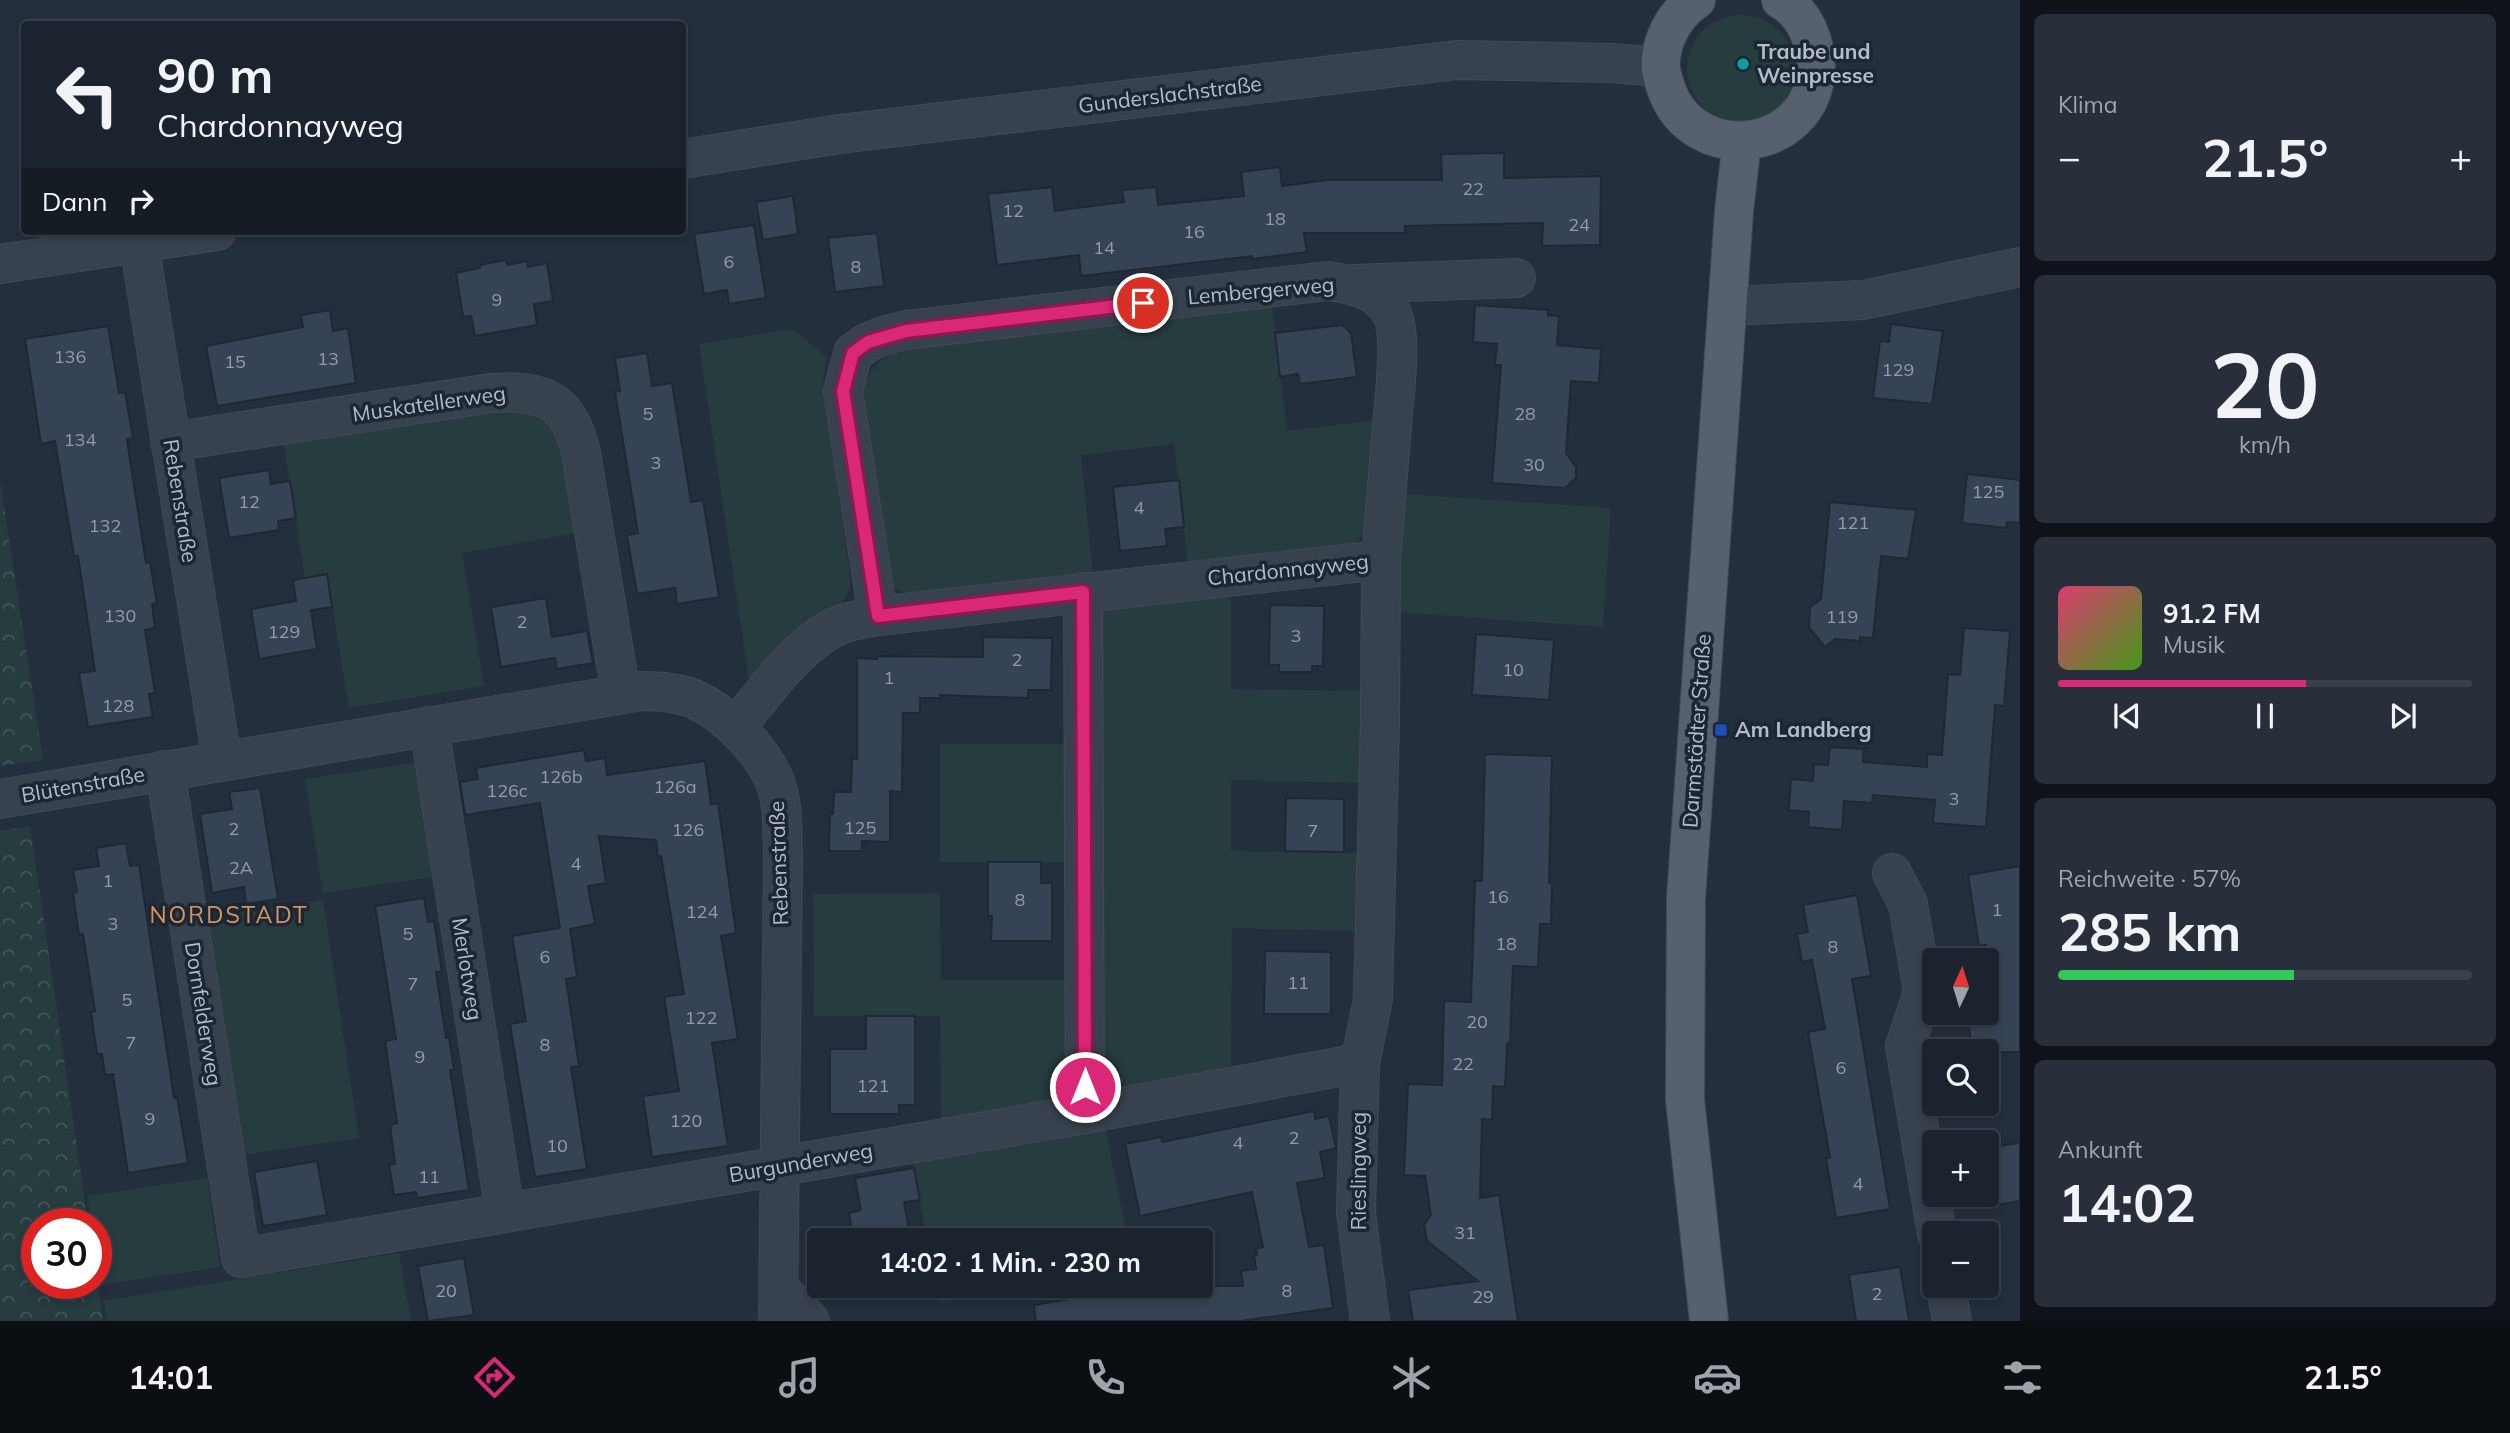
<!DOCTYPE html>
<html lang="de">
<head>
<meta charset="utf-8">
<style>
	body { margin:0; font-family:Mulish,sans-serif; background:#282f3a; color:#f1f3f6; height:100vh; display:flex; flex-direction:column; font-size:26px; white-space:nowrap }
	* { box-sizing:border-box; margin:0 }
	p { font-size:23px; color:#a0a4aa }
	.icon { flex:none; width:38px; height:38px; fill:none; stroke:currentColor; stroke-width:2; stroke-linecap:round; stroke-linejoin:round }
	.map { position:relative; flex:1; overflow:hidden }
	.sheet { display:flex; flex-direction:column; gap:14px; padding:14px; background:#0f1319; width:490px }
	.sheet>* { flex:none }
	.hud { position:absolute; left:21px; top:21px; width:665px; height:214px; border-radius:7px; box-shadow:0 4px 10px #0003,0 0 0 2px #39404a; background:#1b232e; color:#f1f3f6; overflow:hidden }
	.needle { width:46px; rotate:4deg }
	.tools { position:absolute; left:1922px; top:948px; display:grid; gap:14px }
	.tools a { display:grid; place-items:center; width:77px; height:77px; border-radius:7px; background:#1b232e; box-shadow:0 4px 10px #0003,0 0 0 2px #39404a; font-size:35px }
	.speed { position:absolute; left:21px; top:1208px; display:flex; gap:14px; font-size:35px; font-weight:700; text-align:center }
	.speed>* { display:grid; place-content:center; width:91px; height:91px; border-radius:50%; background:#1b232e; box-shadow:0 4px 10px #0003,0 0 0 2px #39404a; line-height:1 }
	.speed .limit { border:10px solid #d22; background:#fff; color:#111 }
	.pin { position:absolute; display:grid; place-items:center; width:60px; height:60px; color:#fff; margin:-30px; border:4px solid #fff; border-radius:50%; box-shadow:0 2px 7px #0007 }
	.me { position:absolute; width:77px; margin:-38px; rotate:0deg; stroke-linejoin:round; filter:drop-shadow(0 0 5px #0008) }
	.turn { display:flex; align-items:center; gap:24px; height:147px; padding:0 21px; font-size:32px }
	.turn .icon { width:91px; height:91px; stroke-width:2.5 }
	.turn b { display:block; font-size:49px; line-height:60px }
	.then { display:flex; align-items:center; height:66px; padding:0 21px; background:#0003; gap:14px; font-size:26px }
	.big { font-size:52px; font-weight:700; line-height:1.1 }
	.sheet .widget { flex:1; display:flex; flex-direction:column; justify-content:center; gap:10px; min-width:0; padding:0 24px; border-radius:10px; background:#282f3a }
	.sheet .dial { align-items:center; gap:0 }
	.dial b { font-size:91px; line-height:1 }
	.song { display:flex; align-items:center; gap:21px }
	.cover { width:84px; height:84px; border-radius:10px; background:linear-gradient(135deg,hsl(340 70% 55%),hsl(100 70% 35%)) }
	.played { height:7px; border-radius:4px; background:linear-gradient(90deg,#db2777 60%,#39404a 60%) }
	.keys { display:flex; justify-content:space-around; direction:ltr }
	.heat { display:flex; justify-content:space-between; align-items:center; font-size:38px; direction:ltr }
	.charge { height:10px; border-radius:5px; background:linear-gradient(90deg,#34c759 57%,#39404a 0) }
	.trip { position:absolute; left:807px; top:1228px; width:406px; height:70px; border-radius:7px; background:#1b232e; box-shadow:0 4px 10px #0003,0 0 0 2px #39404a; font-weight:700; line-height:70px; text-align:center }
	.tabs { display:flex; height:112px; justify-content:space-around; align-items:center; background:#0b0e12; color:#a0a4aa }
	.tabs .icon { width:49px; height:49px }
	.tabs .on { color:#db2777 }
	.tabs b { font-size:32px; color:#f1f3f6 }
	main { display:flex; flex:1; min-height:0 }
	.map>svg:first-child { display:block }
	.green { fill:#263c3f }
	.park { fill:url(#park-crowns) }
	.building { fill:#364354; stroke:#1f2835; stroke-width:2 }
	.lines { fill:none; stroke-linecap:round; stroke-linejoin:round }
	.minor-casing { stroke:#414a57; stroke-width:40 }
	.major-casing { stroke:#414a57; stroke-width:40 }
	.minor { stroke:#38414e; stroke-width:38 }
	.major { stroke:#56606e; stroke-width:38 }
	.route-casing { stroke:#8e194d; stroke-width:18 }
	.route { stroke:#db2777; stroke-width:12 }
	.culture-dot { fill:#0f9aa8; stroke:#1d2633; stroke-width:2.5 }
	.transit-dot { fill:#1a4fb4; stroke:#1d2633; stroke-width:2.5 }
	.labels { text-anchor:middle; stroke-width:7; stroke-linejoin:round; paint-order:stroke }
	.number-label { font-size:18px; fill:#929caa }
	.poi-label { font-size:21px; font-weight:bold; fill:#b4bcc9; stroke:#1d2633; text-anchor:start }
	.street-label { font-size:21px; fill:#b4bcc9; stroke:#1d2633 }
	.neighbourhood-label { font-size:23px; letter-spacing:2px; fill:#d59563; stroke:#1d2633 }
</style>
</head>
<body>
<main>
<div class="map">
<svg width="2020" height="1321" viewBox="0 0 2020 1321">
	<defs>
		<pattern id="park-crowns" width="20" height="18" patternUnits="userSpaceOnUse" patternTransform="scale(1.75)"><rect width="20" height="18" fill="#263c3f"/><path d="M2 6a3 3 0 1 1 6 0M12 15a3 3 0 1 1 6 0" fill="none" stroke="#435659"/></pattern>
	</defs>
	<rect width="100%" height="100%" fill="#242f3e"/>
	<!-- green -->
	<g class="green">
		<circle cx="1741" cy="69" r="54"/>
		<path d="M 1272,307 L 1287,431 L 1376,420 L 1367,528 L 1359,540 L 1348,547 L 1188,564 L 1174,444 L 1081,455 L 1093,574 L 912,597 L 891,586 L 861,411 C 863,377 873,358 908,349 Z"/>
		<path d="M 793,329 L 826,357 L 823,380 L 851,583 C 845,614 810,623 788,641 C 774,652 762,667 749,680 L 699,344 Z"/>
		<path d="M 500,410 C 533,412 550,417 563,449 L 577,533 L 462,553 L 484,686 L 349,708 L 327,575 L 305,578 L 284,445 Z"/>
		<polygon points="1404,494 1611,508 1603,627 1397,612"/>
		<polygon points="1231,592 1231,689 1362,691 1361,783 1231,780 1231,851 1359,853 1358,931 1232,928 1231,1069 1112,1092 1101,1084 1101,616 1109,605"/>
		<rect x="940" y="744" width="128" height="118"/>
		<polygon points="420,762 438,876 323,893 305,779"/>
		<polygon points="940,893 941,980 1068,980 1068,1092 1060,1102 941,1124 940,1016 814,1016 813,894"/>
		<polygon points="323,900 359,1138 236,1156 200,919"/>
		<polygon points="1105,1127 1128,1241 927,1241 913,1163"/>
		<polygon points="207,1178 220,1267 101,1285 96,1254 96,1223 92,1223 87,1196"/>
		<polygon points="399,1253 411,1321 107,1321 104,1301"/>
		<polygon points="936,1286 1021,1286 939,1303"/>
	</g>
	<!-- park -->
	<g class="park">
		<polygon points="0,481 43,760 0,766"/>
		<polygon points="30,826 88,1223 37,1223 37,1283 96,1283 96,1276 103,1321 0,1321 0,831"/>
	</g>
	<!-- building -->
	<g class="building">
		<polygon points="1504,153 1504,178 1601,176 1600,245 1542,246 1543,223 1405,226 1405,233 1304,233 1307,252 1252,259 1252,256 1081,276 1079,255 997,265 988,194 1052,187 1055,211 1124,202 1122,190 1156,187 1158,205 1244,196 1241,172 1280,167 1282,186 1327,180 1442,180 1441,154"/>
		<polygon points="793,196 798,234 763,240 756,202"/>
		<polygon points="754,225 766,298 729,304 727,290 704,294 694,234"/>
		<polygon points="877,233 884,286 835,292 828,238"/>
		<polygon points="506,260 507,265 527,261 528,267 547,263 553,301 534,304 537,325 475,336 471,316 463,317 456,273 480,268 480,265"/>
		<polygon points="1475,305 1548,310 1548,315 1559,316 1557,345 1601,349 1599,383 1571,381 1566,453 1576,467 1576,478 1565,488 1492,483 1501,365 1495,365 1497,344 1473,342"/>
		<polygon points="330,310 333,331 348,328 356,383 217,406 206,346 303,327 301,315"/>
		<polygon points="1891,324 1943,331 1932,404 1873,398 1880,341 1889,342"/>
		<polygon points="1342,325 1351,333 1357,377 1300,384 1298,374 1280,377 1275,333"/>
		<polygon points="108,326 119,393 125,392 133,438 127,439 130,460 146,563 150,562 157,603 152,604 155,628 145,630 155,693 149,694 153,717 88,727 79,673 95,671 78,556 74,556 55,441 41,444 25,339"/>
		<polygon points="647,353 652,386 672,383 691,502 703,500 719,597 677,604 675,588 637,594 627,535 638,533 615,392 620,391 615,358"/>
		<polygon points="269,470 271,484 290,481 296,518 278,521 279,530 229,538 219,478"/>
		<polygon points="1967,474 2020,480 2020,523 2007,522 2006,528 1962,523"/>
		<polygon points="1179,480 1184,527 1165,529 1167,546 1120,551 1113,487"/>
		<polygon points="1830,502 1916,510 1908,559 1881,556 1873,638 1860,637 1860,641 1835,639 1825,647 1809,627 1810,607 1821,599"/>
		<polygon points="327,574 332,607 311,610 317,649 259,659 251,609 296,601 293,580"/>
		<polygon points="546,598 552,637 587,631 593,663 557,669 555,658 501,667 491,607"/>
		<polygon points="1270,605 1324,606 1323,666 1312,666 1312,672 1279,672 1279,665 1269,665"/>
		<polygon points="1964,628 2010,631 2004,706 1995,705 1986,827 1933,823 1935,800 1873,795 1872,803 1844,801 1842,830 1808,827 1809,812 1789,810 1791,779 1813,781 1814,764 1828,765 1830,747 1864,749 1863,762 1927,767 1927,754 1942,755 1948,674 1960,675"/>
		<polygon points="1476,634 1554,640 1549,700 1472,695"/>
		<polygon points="983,637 1052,638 1051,690 1028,690 1028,698 940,695 941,698 920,698 920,713 903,713 902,792 890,791 890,842 862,841 862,851 829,851 830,813 833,814 834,792 851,792 852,759 857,759 857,658 877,659 877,656 983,657"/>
		<polygon points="584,750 586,761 605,758 607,775 705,761 711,804 718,803 736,933 721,936 738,1039 712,1043 728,1146 652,1157 643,1096 679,1091 664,997 684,994 661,856 658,857 656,840 599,836 606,883 588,886 595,924 570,929 577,977 566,979 579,1066 571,1067 587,1169 535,1177 510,1024 526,1021 512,936 560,928 540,803 465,815 460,782 478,779 476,768"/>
		<polygon points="1485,754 1552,756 1549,883 1552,884 1551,924 1540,924 1538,967 1513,966 1510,1043 1507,1043 1505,1087 1493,1086 1492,1120 1482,1119 1480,1198 1499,1195 1518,1321 1413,1321 1408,1290 1478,1281 1427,1241 1424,1225 1431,1215 1425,1176 1404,1175 1408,1084 1442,1085 1444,1001 1471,1002 1475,881 1482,881"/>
		<polygon points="260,788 278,899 246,904 244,887 212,893 200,814 232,809 229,792"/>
		<polygon points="1286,798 1344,799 1344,852 1285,851"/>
		<polygon points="126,843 130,866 139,865 174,1098 177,1097 188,1163 128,1173 113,1074 105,1075 102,1054 97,1054 91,1012 95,1011 83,934 79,935 73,893 77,892 73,870 99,866 96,848"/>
		<polygon points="988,862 1041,862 1041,883 1052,883 1052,941 991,941 992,916 988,916"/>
		<polygon points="2020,866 2020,1052 1973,1052 1968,1023 1971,1022 1970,1013 1986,1013 1986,945 1979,946 1968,875"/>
		<polygon points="1857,895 1871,976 1852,979 1890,1209 1836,1218 1826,1158 1830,1158 1808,1032 1825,1029 1812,960 1802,962 1797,934 1808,932 1803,905"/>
		<polygon points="424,898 428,922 434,921 442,972 436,972 446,1038 449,1037 454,1070 450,1070 469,1190 417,1198 416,1192 394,1195 389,1165 395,1164 390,1125 397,1123 385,1041 396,1039 375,906"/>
		<polygon points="1265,951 1331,952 1331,1014 1264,1014"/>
		<polygon points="866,1016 915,1016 915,1105 899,1105 899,1114 830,1114 830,1049 866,1049"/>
		<polygon points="1314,1111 1315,1119 1329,1116 1336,1148 1320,1152 1325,1178 1297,1183 1309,1247 1324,1245 1333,1308 1241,1321 1036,1321 1034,1305 1127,1289 1126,1286 1243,1286 1241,1271 1256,1269 1254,1255 1257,1255 1256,1249 1263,1247 1252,1192 1140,1216 1125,1144 1161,1137 1162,1142"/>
		<polygon points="2020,1143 2020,1201 1990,1206 1986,1183 1986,1148"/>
		<polygon points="317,1161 327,1215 263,1226 254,1172"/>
		<polygon points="914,1168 920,1200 904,1202 911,1241 854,1241 849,1213 861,1210 855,1178"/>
		<polygon points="464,1258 474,1315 428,1321 418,1266"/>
		<polygon points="1900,1267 1909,1321 1856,1321 1849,1275"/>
	</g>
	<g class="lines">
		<defs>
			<g id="minor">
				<polyline points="682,159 840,134 1457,60 1612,63 1659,67"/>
				<polyline points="139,243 222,760"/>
				<polyline points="0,264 217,231"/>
				<polyline points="1354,284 1516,278"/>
				<polyline points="1729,306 1863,300 2020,267"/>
				<path d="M 170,442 L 491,393 C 543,390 569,399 581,453 L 621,694"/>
				<polyline points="1083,592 1085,1114"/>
				<path d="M 878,616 L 843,391 L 853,353 L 868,342 L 883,336 L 906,330 L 1328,281 C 1351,284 1380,290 1392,314 C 1403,337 1394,399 1392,426 C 1388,471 1385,515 1381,560"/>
				<polyline points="429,726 505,1213"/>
				<path d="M 736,727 C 764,694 792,651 831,629 C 845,621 862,619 878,616 L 1381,560 L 1380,721 L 1373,999 L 1360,1063 L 1356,1213 L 1370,1321"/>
				<polyline points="165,770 241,1258 1085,1114 1360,1063"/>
				<path d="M 0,799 L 641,691 C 659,691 677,692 694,699 C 726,713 762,750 775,782 C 784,805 782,833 783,857 L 778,1321"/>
				<polyline points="1892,873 1908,904 1923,992 1905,1046 1937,1234"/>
				<polyline points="1946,1286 1952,1321"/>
				<polyline points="779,1288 810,1321"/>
			</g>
			<g id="major">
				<path d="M 1696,0 C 1680,10 1668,28 1663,47 C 1659,65 1660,70 1666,88 C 1693,168 1813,153 1816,68 C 1816,42 1805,13 1781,0"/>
				<polyline points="1709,1321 1685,1100 1686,898 1734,211 1742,141"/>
			</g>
		</defs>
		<!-- minor casing -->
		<use href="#minor" class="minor-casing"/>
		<!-- major casing -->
		<use href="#major" class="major-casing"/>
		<!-- minor -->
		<use href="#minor" class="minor"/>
		<!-- major -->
		<use href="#major" class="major"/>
	</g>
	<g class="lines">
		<defs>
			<polyline id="route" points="1085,1087 1083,592 878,616 843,391 853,353 868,342 906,331 1143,303"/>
		</defs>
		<!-- route casing -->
		<use href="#route" class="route-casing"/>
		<!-- route -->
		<use href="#route" class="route"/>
	</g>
	<!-- markers -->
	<circle class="culture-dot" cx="1743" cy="64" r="7"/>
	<rect class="transit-dot" x="1714" y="723" width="14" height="14" rx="3.5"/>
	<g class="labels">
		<!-- number labels -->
		<g class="number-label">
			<text x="1473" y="195">22</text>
			<text x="1013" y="217">12</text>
			<text x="1275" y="225">18</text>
			<text x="1579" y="231">24</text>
			<text x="1194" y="238">16</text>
			<text x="1104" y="254">14</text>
			<text x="729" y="268">6</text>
			<text x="856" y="273">8</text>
			<text x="497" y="306">9</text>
			<text x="70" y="363">136</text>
			<text x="328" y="365">13</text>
			<text x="235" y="368">15</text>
			<text x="1898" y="376">129</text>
			<text x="648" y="420">5</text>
			<text x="1525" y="420">28</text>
			<text x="80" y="446">134</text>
			<text x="656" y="469">3</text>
			<text x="1534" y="471">30</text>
			<text x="1988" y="498">125</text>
			<text x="249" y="508">12</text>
			<text x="1139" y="514">4</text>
			<text x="1853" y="529">121</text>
			<text x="105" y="532">132</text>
			<text x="120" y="622">130</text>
			<text x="1842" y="623">119</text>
			<text x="522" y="628">2</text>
			<text x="284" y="638">129</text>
			<text x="1296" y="642">3</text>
			<text x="1017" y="666">2</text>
			<text x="1513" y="676">10</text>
			<text x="889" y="684">1</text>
			<text x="118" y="712">128</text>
			<text x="561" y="783">126b</text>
			<text x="675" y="793">126a</text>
			<text x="507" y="797">126c</text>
			<text x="1954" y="805">3</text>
			<text x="860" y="834">125</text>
			<text x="234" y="835">2</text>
			<text x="688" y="836">126</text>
			<text x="1313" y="837">7</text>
			<text x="576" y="870">4</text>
			<text x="241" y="874">2A</text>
			<text x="108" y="887">1</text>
			<text x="1498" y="903">16</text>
			<text x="1020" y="906">8</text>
			<text x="1997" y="916">1</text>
			<text x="702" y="918">124</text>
			<text x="113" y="930">3</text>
			<text x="408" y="940">5</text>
			<text x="1506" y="950">18</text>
			<text x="1833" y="953">8</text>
			<text x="545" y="963">6</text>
			<text x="1298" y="989">11</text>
			<text x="413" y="990">7</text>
			<text x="127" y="1006">5</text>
			<text x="701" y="1024">122</text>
			<text x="1477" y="1028">20</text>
			<text x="131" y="1049">7</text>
			<text x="545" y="1051">8</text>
			<text x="420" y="1063">9</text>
			<text x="1463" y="1070">22</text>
			<text x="1841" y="1074">6</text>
			<text x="873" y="1092">121</text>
			<text x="150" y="1125">9</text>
			<text x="686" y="1127">120</text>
			<text x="1294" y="1144">2</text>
			<text x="1238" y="1149">4</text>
			<text x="557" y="1152">10</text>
			<text x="429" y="1183">11</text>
			<text x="1858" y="1190">4</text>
			<text x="1465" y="1239">31</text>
			<text x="446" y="1297">20</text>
			<text x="1287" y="1297">8</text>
			<text x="1877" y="1300">2</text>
			<text x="1483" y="1303">29</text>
		</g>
		<!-- poi labels -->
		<g class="poi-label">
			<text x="1757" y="59">Traube und<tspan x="1757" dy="24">Weinpresse</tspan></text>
			<text x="1735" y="737">Am Landberg</text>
		</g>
		<!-- street labels -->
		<g class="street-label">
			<text transform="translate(1170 95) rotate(-7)" y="7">Gunderslachstraße</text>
			<text transform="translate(1261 291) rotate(-5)" y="7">Lembergerweg</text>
			<text transform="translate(429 404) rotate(-8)" y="7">Muskatellerweg</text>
			<text transform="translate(180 501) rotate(81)" y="7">Rebenstraße</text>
			<text transform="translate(1288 570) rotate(-6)" y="7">Chardonnayweg</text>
			<text transform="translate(1697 731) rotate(-86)" y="7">Darmstädter Straße</text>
			<text transform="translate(83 785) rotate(-10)" y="7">Blütenstraße</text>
			<text transform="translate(779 863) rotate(-92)" y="7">Rebenstraße</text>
			<text transform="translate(467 969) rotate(81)" y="7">Merlotweg</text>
			<text transform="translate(203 1014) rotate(81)" y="7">Dornfelderweg</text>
			<text transform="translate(801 1163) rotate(-10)" y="7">Burgunderweg</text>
			<text transform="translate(1359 1171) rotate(-90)" y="7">Rieslingweg</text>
		</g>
		<!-- neighbourhood labels -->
		<g class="neighbourhood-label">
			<text x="229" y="923">NORDSTADT</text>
		</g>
	</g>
</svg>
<div class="tools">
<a><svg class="needle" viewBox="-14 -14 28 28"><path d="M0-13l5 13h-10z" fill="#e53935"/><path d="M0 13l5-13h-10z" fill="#a0a4aa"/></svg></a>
<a><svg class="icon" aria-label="search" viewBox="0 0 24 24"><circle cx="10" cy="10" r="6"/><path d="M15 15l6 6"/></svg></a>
<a>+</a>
<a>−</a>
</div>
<div class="speed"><div class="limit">30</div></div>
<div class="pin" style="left:1143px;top:303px;background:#d93025"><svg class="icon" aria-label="arrive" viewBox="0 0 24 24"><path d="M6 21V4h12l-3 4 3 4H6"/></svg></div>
<svg class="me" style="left:1085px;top:1087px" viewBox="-20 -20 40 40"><circle r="17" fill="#db2777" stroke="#fff" stroke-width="3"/><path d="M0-11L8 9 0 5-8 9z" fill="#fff"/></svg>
<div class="trip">14:02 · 1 Min. · 230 m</div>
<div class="hud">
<div class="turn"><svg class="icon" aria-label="left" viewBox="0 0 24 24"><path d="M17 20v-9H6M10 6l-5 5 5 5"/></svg><div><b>90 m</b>Chardonnayweg</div></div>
<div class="then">Dann<svg class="icon" aria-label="right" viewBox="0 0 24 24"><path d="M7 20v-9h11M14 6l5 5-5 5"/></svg></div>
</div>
</div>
<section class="sheet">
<div class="widget"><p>Klima</p>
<div class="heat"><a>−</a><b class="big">21.5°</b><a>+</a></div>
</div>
<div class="widget dial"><b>20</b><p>km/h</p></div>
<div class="widget">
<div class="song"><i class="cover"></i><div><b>91.2 FM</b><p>Musik</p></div></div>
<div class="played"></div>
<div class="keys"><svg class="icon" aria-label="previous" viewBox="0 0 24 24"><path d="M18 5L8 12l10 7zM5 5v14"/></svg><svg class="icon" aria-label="pause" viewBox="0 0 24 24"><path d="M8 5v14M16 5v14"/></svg><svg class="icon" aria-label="next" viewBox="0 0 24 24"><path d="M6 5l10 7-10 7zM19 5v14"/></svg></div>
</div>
<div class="widget"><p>Reichweite · 57%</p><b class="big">285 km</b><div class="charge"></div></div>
<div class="widget"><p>Ankunft</p><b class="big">14:02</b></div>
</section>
</main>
<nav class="tabs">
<b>14:01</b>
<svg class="icon on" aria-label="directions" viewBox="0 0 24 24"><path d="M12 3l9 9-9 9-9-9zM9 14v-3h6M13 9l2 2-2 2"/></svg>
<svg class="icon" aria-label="music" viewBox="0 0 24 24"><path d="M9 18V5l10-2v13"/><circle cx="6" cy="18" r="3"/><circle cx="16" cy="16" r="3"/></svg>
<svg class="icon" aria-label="phone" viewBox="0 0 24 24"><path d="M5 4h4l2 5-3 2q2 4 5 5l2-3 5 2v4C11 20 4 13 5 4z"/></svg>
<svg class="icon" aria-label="climate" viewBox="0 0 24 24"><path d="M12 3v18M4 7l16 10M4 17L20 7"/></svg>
<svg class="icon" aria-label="car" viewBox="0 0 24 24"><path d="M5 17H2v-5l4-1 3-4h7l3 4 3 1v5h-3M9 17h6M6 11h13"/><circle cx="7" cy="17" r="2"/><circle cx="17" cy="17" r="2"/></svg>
<svg class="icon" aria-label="filters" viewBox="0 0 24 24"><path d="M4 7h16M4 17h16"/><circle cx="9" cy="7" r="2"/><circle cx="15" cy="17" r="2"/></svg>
<b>21.5°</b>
</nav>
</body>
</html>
